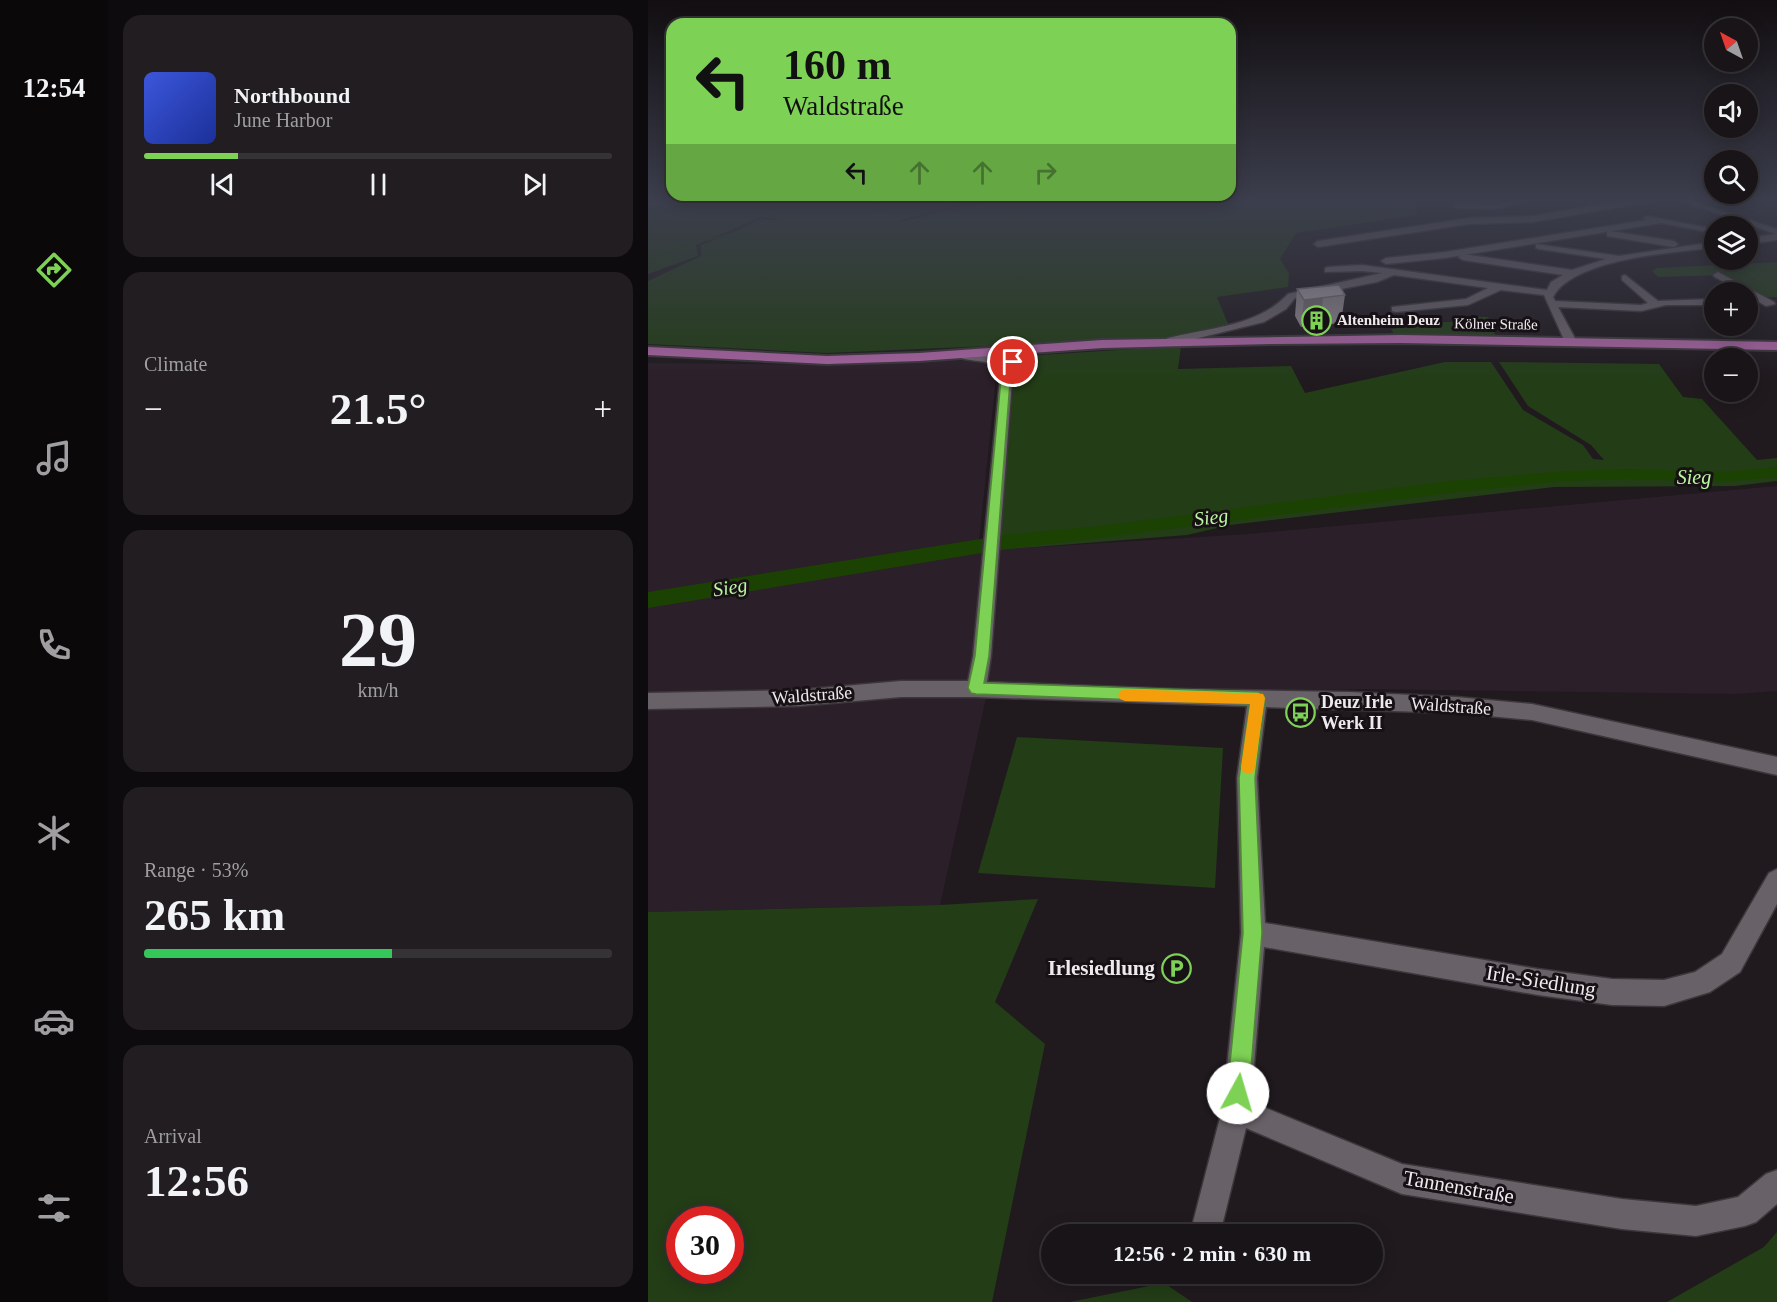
<!DOCTYPE html>
<html lang="en">
<head>
<meta charset="utf-8">
<style>
	body { margin:0; font-family:Georgia,serif; background:#211d20; color:#f1f3f6; height:100vh; display:flex; flex-direction:column; font-size:22px; white-space:nowrap }
	* { box-sizing:border-box; margin:0 }
	p { font-size:20px; color:#9f9ea1 }
	.icon { flex:none; width:33px; height:33px; fill:none; stroke:currentColor; stroke-width:2; stroke-linecap:round; stroke-linejoin:round }
	.map { position:relative; flex:1; overflow:hidden }
	.drawer { display:flex; flex-direction:column; gap:15px; padding:15px; background:#0d0b0d; width:540px }
	.drawer>* { flex:none }
	.top-card { position:absolute; left:18px; top:18px; width:570px; height:183px; border-radius:18px; box-shadow:0 3px 15px #0003,0 0 0 2px #363336; background:#7dd154; color:#111; overflow:hidden }
	.needle { width:39px; rotate:320deg }
	.fabs { position:absolute; left:1056px; top:18px; display:grid; gap:12px }
	.fabs a { display:grid; place-items:center; width:54px; height:54px; border-radius:50%; background:#181417; box-shadow:0 3px 15px #0003,0 0 0 2px #363336; font-size:30px }
	.speed { position:absolute; left:18px; top:1206px; display:flex; gap:12px; font-size:30px; font-weight:700; text-align:center }
	.speed>* { display:grid; place-content:center; width:78px; height:78px; border-radius:50%; background:#181417; box-shadow:0 3px 15px #0003,0 0 0 2px #363336; line-height:1 }
	.speed .limit { border:9px solid #d22; background:#fff; color:#111 }
	.pin { position:absolute; display:grid; place-items:center; width:51px; height:51px; color:#fff; margin:-26px; border:3px solid #fff; border-radius:50%; box-shadow:0 2px 6px #0007 }
	.me { position:absolute; width:66px; margin:-33px; rotate:6deg; stroke-linejoin:round; filter:drop-shadow(0 0 4px #0008) }
	.turn { display:flex; align-items:center; gap:21px; height:126px; padding:0 18px; font-size:27px }
	.turn .icon { width:78px; height:78px; stroke-width:2.5 }
	.turn b { display:block; font-size:42px; line-height:51px }
	.lanes { display:flex; align-items:center; height:57px; padding:0 18px; background:#0003; justify-content:center; gap:30px; direction:ltr }
	.lanes .off { opacity:.35 }
	.big { font-size:45px; font-weight:600; line-height:1.1 }
	.drawer .card { flex:1; display:flex; flex-direction:column; justify-content:center; gap:9px; min-width:0; padding:0 21px; border-radius:18px; background:#211d20 }
	.drawer .dial { align-items:center; gap:0 }
	.dial b { font-size:78px; line-height:1 }
	.song { display:flex; align-items:center; gap:18px }
	.cover { width:72px; height:72px; border-radius:9px; background:linear-gradient(135deg,hsl(230 70% 55%),hsl(230 70% 35%)) }
	.played { height:6px; border-radius:3px; background:linear-gradient(90deg,#7dd154 20%,#363336 20%) }
	.keys { display:flex; justify-content:space-around; direction:ltr }
	.heat { display:flex; justify-content:space-between; align-items:center; font-size:33px; direction:ltr }
	.charge { height:9px; border-radius:4px; background:linear-gradient(90deg,#34c759 53%,#363336 0) }
	.trip { position:absolute; left:393px; top:1224px; width:342px; height:60px; border-radius:30px; background:#181417; box-shadow:0 3px 15px #0003,0 0 0 2px #363336; font-weight:600; line-height:60px; text-align:center }
	main { display:flex; flex:1; min-height:0 }
	.dock { display:flex; flex-direction:column; width:108px; justify-content:space-around; align-items:center; background:#0a0809; color:#9f9ea1 }
	.dock .icon { width:42px; height:42px }
	.dock .selected { color:#7dd154 }
	.dock b { font-size:27px; color:#f1f3f6 }
	.map>svg:first-child { display:block }
	.built { fill:#2b1f29 }
	.green { fill:#233d17; fill-rule:evenodd }
	.lines { fill:none; stroke-linecap:round; stroke-linejoin:round }
	.stream { stroke:#1b4202; stroke-width:1.5 }
	.river { fill:#1b4202; fill-rule:evenodd }
	.minor-casing { stroke:#3c373b; stroke-width:3 }
	.major-casing { stroke:#3c373b; stroke-width:4 }
	.minor { fill:#696168; fill-rule:evenodd }
	.major { fill:#a6639f; fill-rule:evenodd }
	.wall { fill:#8d858b }
	.shaded-wall { fill:#736c71 }
	.building { fill:#a49ba2; stroke:#736c71; stroke-width:1.5 }
	.route { fill:#7dd154; stroke:#518837; stroke-width:1.5 }
	.slow { fill:#f59e0b }
	.labels { text-anchor:middle; stroke-width:6; stroke-linejoin:round; paint-order:stroke }
	.far-poi-label { font-size:15px; font-weight:bold; fill:#eee9ed; stroke:#171116; text-anchor:start }
	.far-street-label { font-size:15px; fill:#eee9ed; stroke:#171116 }
	.street-label { font-size:18px; fill:#eee9ed; stroke:#171116 }
	.poi-label { font-size:18px; font-weight:bold; fill:#eee9ed; stroke:#171116; text-anchor:start }
	.water-label { font-size:20px; font-style:italic; fill:#bbf8a1; stroke:#171116 }
	.near-poi-label { font-size:21px; font-weight:bold; fill:#eee9ed; stroke:#171116; text-anchor:end }
	.near-street-label { font-size:21px; fill:#eee9ed; stroke:#171116 }
</style>
</head>
<body>
<main>
<nav class="dock">
<b>12:54</b>
<svg class="icon selected" aria-label="directions" viewBox="0 0 24 24"><path d="M12 3l9 9-9 9-9-9zM9 14v-3h6M13 9l2 2-2 2"/></svg>
<svg class="icon" aria-label="music" viewBox="0 0 24 24"><path d="M9 18V5l10-2v13"/><circle cx="6" cy="18" r="3"/><circle cx="16" cy="16" r="3"/></svg>
<svg class="icon" aria-label="phone" viewBox="0 0 24 24"><path d="M5 4h4l2 5-3 2q2 4 5 5l2-3 5 2v4C11 20 4 13 5 4z"/></svg>
<svg class="icon" aria-label="climate" viewBox="0 0 24 24"><path d="M12 3v18M4 7l16 10M4 17L20 7"/></svg>
<svg class="icon" aria-label="car" viewBox="0 0 24 24"><path d="M5 17H2v-5l4-1 3-4h7l3 4 3 1v5h-3M9 17h6M6 11h13"/><circle cx="7" cy="17" r="2"/><circle cx="17" cy="17" r="2"/></svg>
<svg class="icon" aria-label="filters" viewBox="0 0 24 24"><path d="M4 7h16M4 17h16"/><circle cx="9" cy="7" r="2"/><circle cx="15" cy="17" r="2"/></svg>
</nav>
<section class="drawer">
<div class="card">
<div class="song"><i class="cover"></i><div><b>Northbound</b><p>June Harbor</p></div></div>
<div class="played"></div>
<div class="keys"><svg class="icon" aria-label="previous" viewBox="0 0 24 24"><path d="M18 5L8 12l10 7zM5 5v14"/></svg><svg class="icon" aria-label="pause" viewBox="0 0 24 24"><path d="M8 5v14M16 5v14"/></svg><svg class="icon" aria-label="next" viewBox="0 0 24 24"><path d="M6 5l10 7-10 7zM19 5v14"/></svg></div>
</div>
<div class="card"><p>Climate</p>
<div class="heat"><a>−</a><b class="big">21.5°</b><a>+</a></div>
</div>
<div class="card dial"><b>29</b><p>km/h</p></div>
<div class="card"><p>Range · 53%</p><b class="big">265 km</b><div class="charge"></div></div>
<div class="card"><p>Arrival</p><b class="big">12:56</b></div>
</section>
<div class="map">
<svg width="1129" height="1302" viewBox="0 0 1129 1302">
	<rect width="100%" height="100%" fill="#201a1f"/>
	<!-- built -->
	<polygon class="built" points="350,359 330,551 600,534 1129,486 1129,691 1088,694 717,689 338,698 292,905 0,912 0,363 176,365"/>
	<!-- green -->
	<g class="green">
		<polygon points="0,201 220,201 241,215 223,201 334,201 310,204 251,221 252,222 311,207 356,201 754,201 768,206 769,215 648,233 632,259 641,273 640,287 569,297 580,324 527,338 178,353 0,344 0,281 53,256 53,245 117,220 136,220 113,217 48,245 50,256 0,274"/>
		<polygon points="1129,262 1129,297 1113,297 1076,275 1010,277 1004,271 1009,268"/>
		<path d="M 810,316 L 840,317 L 848,337 L 746,334 L 743,329 C 760,328 772,321 789,318 L 792,322 L 813,322 Z"/>
		<polygon points="533,346 530,369 643,366 657,393 797,362 843,362 875,410 935,445 945,459 956,460 943,445 880,406 851,362 1011,364 1035,397 1054,399 1109,460 1129,458 1129,481 1087,486 906,487 582,525 539,535 350,550 367,366 376,356"/>
		<polygon points="369,737 575,748 567,888 330,873"/>
		<path d="M 390,899 L 347,1002 L 397,1044 L 344,1302 L 0,1302 L 0,912 L 292,905 ZM 32,1220 L 82,1220 L 82,1270 L 32,1270 Z"/>
		<polygon points="1129,1232 1129,1302 1019,1302 1116,1247"/>
		<polygon points="516,1283 544,1302 422,1302"/>
	</g>
	<g class="lines">
		<!-- stream -->
		<g class="stream">
			<polyline points="119,216 155,201"/>
			<polyline points="0,262 34,246 81,235 115,219"/>
		</g>
		<!-- river -->
		<polygon class="river" points="1129,467 1129,477 1073,482 980,479 918,481 801,493 452,538 364,548 0,608 0,592 364,534 452,526 801,481 918,471 980,469 1073,472"/>
		<defs>
			<g id="minor">
				<polygon points="866,201 880,201 846,209 809,208 805,206 809,204 846,205"/>
				<polygon points="986,201 1006,201 885,222 821,224 670,247 666,244 670,241 821,218 885,216 942,206"/>
				<polygon points="1034,201 1044,201 1129,229 1129,240 1100,244 1100,238 1128,234"/>
				<polygon points="999,216 1066,229 1066,233 1013,223 797,258 738,264 733,261 738,258 797,252 998,220 995,218"/>
				<polygon points="962,231 1026,241 1030,244 1026,247 959,236 959,232"/>
				<path d="M 1066,242 L 1066,248 C 1025,252 925,259 905,297 L 907,301 L 993,305 L 1000,303 L 974,280 L 974,276 L 977,275 L 1010,301 L 1066,299 L 1066,305 L 1018,305 L 993,311 L 910,307 L 929,342 L 923,345 L 917,342 L 896,295 L 853,290 L 820,305 L 748,312 L 744,311 L 744,307 L 818,299 L 840,288 L 746,275 L 729,282 L 647,298 L 638,309 L 616,322 L 518,346 L 512,343 L 520,338 C 561,328 611,326 640,294 L 734,273 L 714,271 L 677,272 L 677,268 L 680,267 L 714,265 L 899,290 L 903,282 L 915,275 L 815,260 L 810,257 L 815,254 L 924,270 L 958,259 L 891,249 L 888,248 L 888,244 L 971,256 Z"/>
				<polygon points="1070,272 1126,302 1127,304 1118,306 1100,296 1100,292 1094,292 1067,277 1065,275"/>
				<path d="M 362,348 L 373,356 L 365,369 L 343,656 L 339,682 L 526,689 L 701,692 L 808,697 L 884,704 L 1129,757 L 1129,775 L 884,720 L 808,713 L 618,707 L 609,778 L 617,923 L 890,969 L 964,979 L 1016,980 L 1047,972 L 1074,954 L 1121,873 L 1129,869 L 1129,904 L 1092,972 L 1062,992 L 1016,1006 L 964,1005 L 890,995 L 616,947 L 603,1102 L 754,1164 L 974,1199 L 1048,1206 L 1090,1197 L 1118,1174 L 1129,1170 L 1129,1204 L 1108,1222 L 1097,1226 L 1048,1236 L 974,1229 L 754,1194 L 598,1128 L 572,1234 L 542,1234 L 574,1110 L 578,1076 L 593,933 L 589,778 L 599,706 L 328,697 L 253,697 L 150,706 L 0,709 L 0,693 L 150,690 L 253,681 L 320,681 L 325,656 L 353,368 C 338,358 316,363 304,354 C 314,347 339,353 350,357 Z"/>
			</g>
			<polygon id="major" points="753,335 1129,342 1129,350 753,343 623,344 454,348 271,361 179,364 0,355 0,347 179,356 271,353 454,340"/>
		</defs>
		<!-- minor casing -->
		<use href="#minor" class="minor-casing"/>
		<!-- major casing -->
		<use href="#major" class="major-casing"/>
		<!-- minor -->
		<use href="#minor" class="minor"/>
		<!-- major -->
		<use href="#major" class="major"/>
	</g>
	<!-- wall -->
	<polygon class="wall" points="649,289 697,295 693,323 653,327 647,316"/>
	<!-- shaded-wall -->
	<polygon class="shaded-wall" points="675,297 672,325 653,327 656,300"/>
	<!-- building -->
	<polygon class="building" points="691,285 697,295 656,300 649,289"/>
	<!-- sky -->
	<linearGradient id="sky" x2="0" y2="1"><stop stop-color="#120e11"/><stop offset="0.52" stop-color="#3c3e4d"/><stop offset="1" stop-color="#3c3e4d" stop-opacity="0"/></linearGradient>
	<rect width="1129" height="383" fill="url(#sky)"/>
	<!-- route -->
	<polygon class="route" points="365,359 369,362 363,369 341,656 336,683 610,692 615,694 617,698 607,778 614,933 601,1093 597,1101 590,1104 582,1101 579,1093 595,933 591,778 602,704 328,694 323,693 320,688 327,656 354,368"/>
	<!-- slow -->
	<polygon class="slow" points="477,689 615,694 617,698 606,772 601,774 595,772 593,767 602,704 477,701 472,699 470,695 472,691"/>
	<!-- icons -->
	<defs>
		<symbol id="building-ring" viewBox="-11 -11 22 22"><circle r="9.5" fill="#171116" stroke="#7dd154" stroke-width="1.5"/><path d="M-4-6H4V6H1V3H-1V6H-4ZM-2.5-4.3h1.7v1.8h-1.7ZM.8-4.3h1.7v1.8H.8ZM-2.5-1h1.7V.8h-1.7ZM.8-1h1.7V.8H.8Z" fill="#7dd154"/></symbol>
		<symbol id="bus-ring" viewBox="-11 -11 22 22"><circle r="9.5" fill="#171116" stroke="#7dd154" stroke-width="1.5"/><path d="M-5-6H5V4H4V6H2V4H-2V6H-4V4H-5ZM-3.5-4V0h7V-4ZM-3.5 1.2v1.5H-2V1.2ZM2 1.2v1.5H3.5V1.2Z" fill="#7dd154"/></symbol>
		<symbol id="parking-ring" viewBox="-11 -11 22 22"><circle r="9.5" fill="#171116" stroke="#7dd154" stroke-width="1.5"/><path d="M-3.5-5.5H1a3.5 3.5 0 0 1 0 7H-1V5.5H-3.5ZM-1-3.4V-.6H.8a1.4 1.4 0 0 0 0-2.8Z" fill="#7dd154"/></symbol>
	</defs>
	<g fill-rule="evenodd">
		<use href="#building-ring" x="652" y="304" width="33" height="33"/>
		<use href="#bus-ring" x="636" y="696" width="33" height="33"/>
		<use href="#parking-ring" x="512" y="952" width="33" height="33"/>
	</g>
	<g class="labels">
		<!-- far-poi labels -->
		<g class="far-poi-label">
			<text x="689" y="325">Altenheim Deuz</text>
		</g>
		<!-- far-street labels -->
		<g class="far-street-label">
			<text transform="translate(848 324) rotate(1)" y="5">Kölner Straße</text>
		</g>
		<!-- street labels -->
		<g class="street-label">
			<text transform="translate(164 695) rotate(-4)" y="6">Waldstraße</text>
			<text transform="translate(803 706) rotate(4)" y="6">Waldstraße</text>
		</g>
		<!-- poi labels -->
		<g class="poi-label">
			<text x="673" y="708">Deuz Irle<tspan x="673" dy="21">Werk II</tspan></text>
		</g>
		<!-- water labels -->
		<g class="water-label">
			<text x="1046" y="484">Sieg</text>
			<text transform="translate(563 517) rotate(-7)" y="7">Sieg</text>
			<text transform="translate(82 587) rotate(-9)" y="7">Sieg</text>
		</g>
		<!-- near-poi labels -->
		<g class="near-poi-label">
			<text x="507" y="975">Irlesiedlung</text>
		</g>
		<!-- near-street labels -->
		<g class="near-street-label">
			<text transform="translate(893 981) rotate(9)" y="7">Irle-Siedlung</text>
			<text transform="translate(811 1187) rotate(10)" y="7">Tannenstraße</text>
		</g>
	</g>
</svg>
<div class="fabs">
<a><svg class="needle" viewBox="-14 -14 28 28"><path d="M0-13l5 13h-10z" fill="#e53935"/><path d="M0 13l5-13h-10z" fill="#9f9ea1"/></svg></a>
<a><svg class="icon" aria-label="sound" viewBox="0 0 24 24"><path d="M4 9h4l5-4v14l-5-4H4zM17 9q2 3 0 6"/></svg></a>
<a><svg class="icon" aria-label="search" viewBox="0 0 24 24"><circle cx="10" cy="10" r="6"/><path d="M15 15l6 6"/></svg></a>
<a><svg class="icon" aria-label="layers" viewBox="0 0 24 24"><path d="M12 4l9 5-9 5-9-5zM3 14l9 5 9-5"/></svg></a>
<a>+</a>
<a>−</a>
</div>
<div class="speed"><div class="limit">30</div></div>
<div class="pin" style="left:365px;top:362px;background:#d93025"><svg class="icon" aria-label="arrive" viewBox="0 0 24 24"><path d="M6 21V4h12l-3 4 3 4H6"/></svg></div>
<svg class="me" style="left:590px;top:1093px" viewBox="-20 -20 40 40"><circle r="19" fill="#fff"/><path d="M0-13L10 11 0 6-10 11z" fill="#7dd154"/></svg>
<div class="trip">12:56 · 2 min · 630 m</div>
<div class="top-card">
<div class="turn"><svg class="icon" aria-label="left" viewBox="0 0 24 24"><path d="M17 20v-9H6M10 6l-5 5 5 5"/></svg><div><b>160 m</b>Waldstraße</div></div>
<div class="lanes"><svg class="icon" aria-label="left" viewBox="0 0 24 24"><path d="M17 20v-9H6M10 6l-5 5 5 5"/></svg><svg class="icon off" aria-label="ahead" viewBox="0 0 24 24"><path d="M12 20V5M6 11l6-6 6 6"/></svg><svg class="icon off" aria-label="ahead" viewBox="0 0 24 24"><path d="M12 20V5M6 11l6-6 6 6"/></svg><svg class="icon off" aria-label="right" viewBox="0 0 24 24"><path d="M7 20v-9h11M14 6l5 5-5 5"/></svg></div>
</div>
</div>
</main>
</body>
</html>
